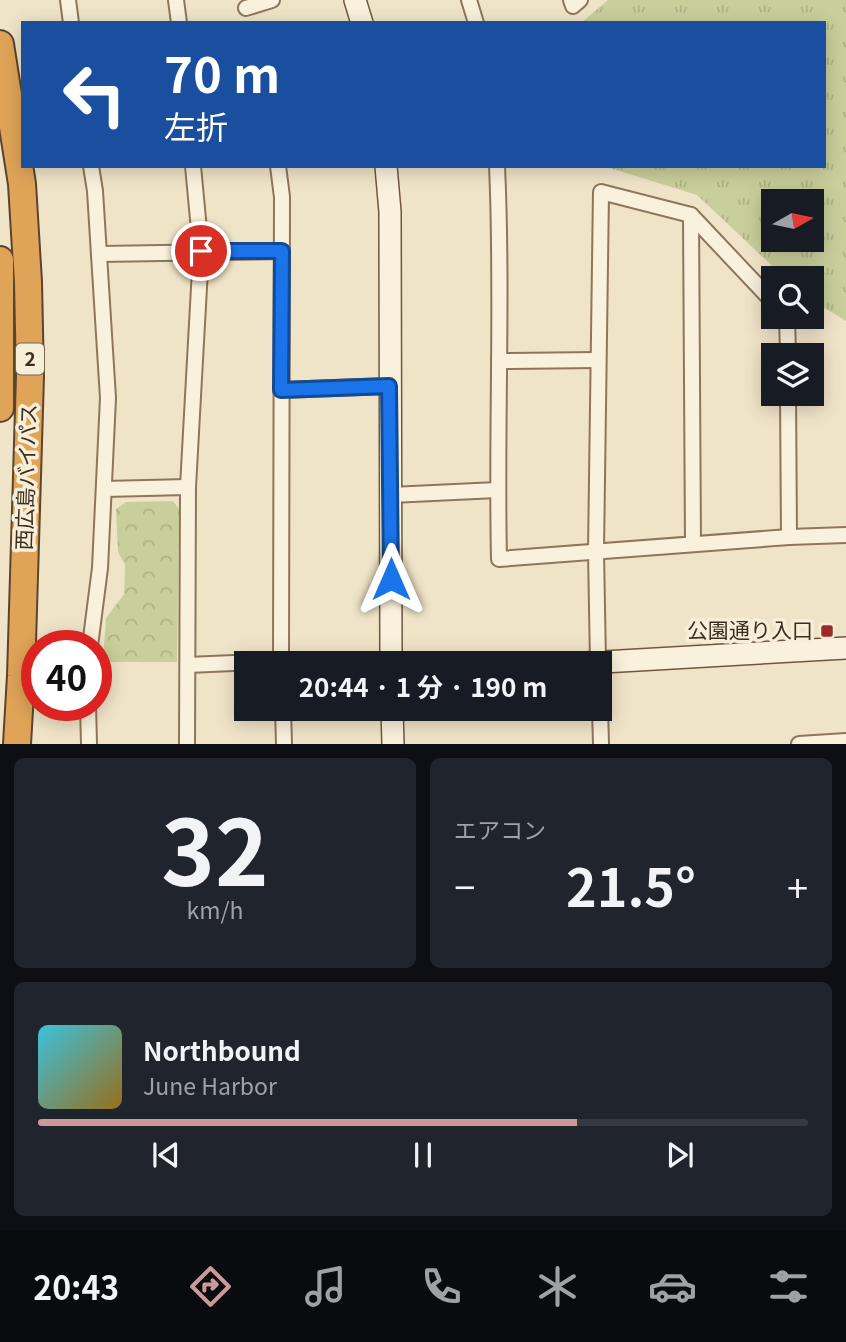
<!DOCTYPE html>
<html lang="ja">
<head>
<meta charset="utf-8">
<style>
	body { margin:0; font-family:Georgia,"Noto Sans JP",serif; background:#20242c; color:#f1f3f6; height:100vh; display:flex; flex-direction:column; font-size:26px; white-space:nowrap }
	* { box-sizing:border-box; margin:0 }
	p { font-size:23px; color:#9ea1a6 }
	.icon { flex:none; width:38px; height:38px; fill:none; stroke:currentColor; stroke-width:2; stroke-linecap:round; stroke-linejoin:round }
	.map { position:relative; height:744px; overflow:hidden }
	.details { display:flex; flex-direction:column; gap:14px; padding:14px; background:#0d0f14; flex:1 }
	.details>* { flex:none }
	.top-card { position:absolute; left:21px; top:21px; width:805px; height:147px; border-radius:0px; box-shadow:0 4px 18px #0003; background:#1a4fa0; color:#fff; overflow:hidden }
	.needle { width:46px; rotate:81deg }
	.fabs { position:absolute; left:761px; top:189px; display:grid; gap:14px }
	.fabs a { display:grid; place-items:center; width:63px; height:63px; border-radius:0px; background:#171b24; box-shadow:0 4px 18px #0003; font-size:35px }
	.speed { position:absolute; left:21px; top:630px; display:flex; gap:14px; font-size:35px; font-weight:700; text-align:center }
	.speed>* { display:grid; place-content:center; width:91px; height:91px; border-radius:50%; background:#171b24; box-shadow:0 4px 18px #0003; line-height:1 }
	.speed .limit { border:10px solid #d22; background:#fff; color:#111 }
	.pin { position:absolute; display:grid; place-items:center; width:60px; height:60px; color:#fff; margin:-30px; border:4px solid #fff; border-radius:50%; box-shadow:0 2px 7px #0007 }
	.me { position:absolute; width:77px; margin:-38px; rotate:0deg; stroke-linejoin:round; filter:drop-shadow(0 0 5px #0008) }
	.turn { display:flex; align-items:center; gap:24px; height:147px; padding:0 28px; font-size:32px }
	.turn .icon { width:91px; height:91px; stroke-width:2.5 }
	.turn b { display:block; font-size:49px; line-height:60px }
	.big { font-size:52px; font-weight:700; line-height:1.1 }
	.details .card { flex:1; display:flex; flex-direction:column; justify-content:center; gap:10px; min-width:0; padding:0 24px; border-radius:10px; background:#20242c }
	.details .dial { align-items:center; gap:0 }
	.dial b { font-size:91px; line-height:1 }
	.song { display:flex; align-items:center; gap:21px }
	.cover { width:84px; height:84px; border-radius:10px; background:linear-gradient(135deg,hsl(190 70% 55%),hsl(40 70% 35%)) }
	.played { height:7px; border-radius:4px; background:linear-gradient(90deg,#cc999b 70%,#363941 70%) }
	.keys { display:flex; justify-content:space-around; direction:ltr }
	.heat { display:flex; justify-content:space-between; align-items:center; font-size:38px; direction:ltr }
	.details .tiles { flex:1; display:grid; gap:14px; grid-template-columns:1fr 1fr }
	.card:last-child { grid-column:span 2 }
	.trip { position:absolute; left:234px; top:651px; width:378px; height:70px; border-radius:0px; background:#171b24; box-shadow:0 4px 18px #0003; font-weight:700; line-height:70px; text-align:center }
	.menu { display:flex; height:112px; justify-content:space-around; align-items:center; background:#090b0e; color:#9ea1a6 }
	.menu .icon { width:49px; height:49px }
	.menu .on { color:#cc999b }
	.menu b { font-size:32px; color:#f1f3f6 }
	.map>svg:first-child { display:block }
	.grass { fill:url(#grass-tufts); fill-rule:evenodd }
	.park { fill:url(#park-crowns) }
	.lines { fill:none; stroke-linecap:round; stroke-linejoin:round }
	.street-casing { stroke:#8d765c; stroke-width:18 }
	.secondary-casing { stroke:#6f573f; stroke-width:24 }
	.highway-casing { stroke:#5b4430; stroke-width:30 }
	.street { stroke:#faf1dc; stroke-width:14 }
	.secondary { stroke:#faf1dc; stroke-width:21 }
	.highway { stroke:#e0a458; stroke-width:26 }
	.route-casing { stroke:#114b97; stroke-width:18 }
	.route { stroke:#1a73e8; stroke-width:12 }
	.poi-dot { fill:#9e2a2b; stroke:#f7eed8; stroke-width:2.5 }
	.labels { text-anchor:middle; stroke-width:7; stroke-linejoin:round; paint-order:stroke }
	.shield { fill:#f7eed8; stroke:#756857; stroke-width:2 }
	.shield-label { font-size:19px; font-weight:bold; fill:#3d2e20 }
	.street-label { font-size:21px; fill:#3d2e20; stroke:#f7eed8 }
	.poi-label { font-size:21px; fill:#3d2e20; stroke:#f7eed8; text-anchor:end }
</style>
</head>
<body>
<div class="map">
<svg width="846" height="744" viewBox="0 0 846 744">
	<defs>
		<pattern id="grass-tufts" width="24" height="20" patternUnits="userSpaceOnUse" patternTransform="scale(1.75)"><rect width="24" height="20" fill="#c9cf9b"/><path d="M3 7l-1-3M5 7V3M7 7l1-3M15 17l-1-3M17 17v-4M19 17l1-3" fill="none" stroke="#aeb285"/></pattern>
		<pattern id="park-crowns" width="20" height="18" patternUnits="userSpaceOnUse" patternTransform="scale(1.75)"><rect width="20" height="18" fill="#c9cf9b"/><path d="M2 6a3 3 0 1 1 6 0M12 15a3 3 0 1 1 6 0" fill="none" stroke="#aeb285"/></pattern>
	</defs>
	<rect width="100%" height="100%" fill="#f0e4c8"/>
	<!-- grass -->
	<path class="grass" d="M 608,0 L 846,0 L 846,321 L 812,300 L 812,278 L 785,278 L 697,195 L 603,166 L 824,166 L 824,23 L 581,23 ZM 774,201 L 812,201 L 812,240 L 774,240 Z"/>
	<!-- park -->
	<polygon class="park" points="173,501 179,509 177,662 103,662 106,618 124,594 125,565 118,552 116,509 126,502"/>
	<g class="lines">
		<defs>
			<g id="street">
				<polyline points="68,0 71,23"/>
				<polyline points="176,0 179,23"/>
				<polyline points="469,0 476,23"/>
				<polyline points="571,0 573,6 580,0"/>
				<polyline points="246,8 272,0"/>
				<polyline points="278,166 282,197 281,663"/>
				<path d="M 497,166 C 503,297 496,428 499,559 L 789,537 L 846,535"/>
				<polyline points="691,215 693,544"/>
				<polyline points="99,254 282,251"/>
				<polyline points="787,317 788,355"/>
				<polyline points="499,361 598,360"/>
				<polyline points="281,390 389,386"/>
				<polyline points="788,394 789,537"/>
				<polyline points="104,489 188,487"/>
				<polyline points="391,495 497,490"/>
				<polyline points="90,646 100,568 108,398 95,191 91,166"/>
				<polyline points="598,663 596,551 601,192 691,215 774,303"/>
				<polyline points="188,665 281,661"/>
				<polyline points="88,705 89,744"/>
				<polyline points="283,709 284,744"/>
				<polyline points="600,709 601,744"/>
				<polyline points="187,744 188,487 201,251 193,166"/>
				<polyline points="799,744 846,741"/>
			</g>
			<g id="secondary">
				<polyline points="355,0 362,23"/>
				<polyline points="386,166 390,212 391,663"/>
				<polyline points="586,663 846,648"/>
				<polyline points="392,709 393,744"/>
			</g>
			<g id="highway">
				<polyline points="0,44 22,184 28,282 30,376 21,676 17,744"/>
				<polyline points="0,260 0,408"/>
			</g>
		</defs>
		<!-- street casing -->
		<use href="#street" class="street-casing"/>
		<!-- secondary casing -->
		<use href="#secondary" class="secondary-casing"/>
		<!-- highway casing -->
		<use href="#highway" class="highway-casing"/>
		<!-- street -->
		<use href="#street" class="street"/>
		<!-- secondary -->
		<use href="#secondary" class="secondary"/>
		<!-- highway -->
		<use href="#highway" class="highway"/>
	</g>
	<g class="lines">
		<defs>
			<polyline id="route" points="201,251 282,251 281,390 389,386 391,579"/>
		</defs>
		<!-- route casing -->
		<use href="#route" class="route-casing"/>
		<!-- route -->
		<use href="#route" class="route"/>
	</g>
	<!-- markers -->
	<rect class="poi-dot" x="820" y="624" width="14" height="14" rx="3.5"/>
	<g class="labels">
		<!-- shield labels -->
		<rect class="shield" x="16" y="343.5" width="28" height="31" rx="5"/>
		<g class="shield-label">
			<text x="30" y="366">2</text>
		</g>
		<!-- street labels -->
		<g class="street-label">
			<text transform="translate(27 477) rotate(-88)" y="7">西広島バイパス</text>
		</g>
		<!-- poi labels -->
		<g class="poi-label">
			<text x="813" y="638">公園通り入口</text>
		</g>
	</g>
</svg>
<div class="fabs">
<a><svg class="needle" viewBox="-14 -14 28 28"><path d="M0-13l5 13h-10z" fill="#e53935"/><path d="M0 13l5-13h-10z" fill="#9ea1a6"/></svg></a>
<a><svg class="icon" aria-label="search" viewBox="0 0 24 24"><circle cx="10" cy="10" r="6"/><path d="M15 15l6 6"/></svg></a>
<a><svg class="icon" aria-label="layers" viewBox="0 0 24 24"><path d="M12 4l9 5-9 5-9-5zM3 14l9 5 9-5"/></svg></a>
</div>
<div class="speed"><div class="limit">40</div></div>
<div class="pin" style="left:201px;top:251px;background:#d93025"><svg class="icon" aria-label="arrive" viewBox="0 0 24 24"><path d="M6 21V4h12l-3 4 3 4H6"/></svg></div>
<svg class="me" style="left:391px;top:579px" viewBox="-20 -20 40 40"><path d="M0-17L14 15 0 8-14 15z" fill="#1a73e8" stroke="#fff" stroke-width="4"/></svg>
<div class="trip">20:44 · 1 分 · 190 m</div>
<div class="top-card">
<div class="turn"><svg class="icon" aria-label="left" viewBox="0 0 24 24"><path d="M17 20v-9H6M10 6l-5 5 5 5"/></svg><div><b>70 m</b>左折</div></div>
</div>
</div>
<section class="details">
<div class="tiles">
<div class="card dial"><b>32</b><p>km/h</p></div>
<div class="card"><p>エアコン</p>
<div class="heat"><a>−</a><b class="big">21.5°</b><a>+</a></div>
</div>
<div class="card">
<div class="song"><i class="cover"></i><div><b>Northbound</b><p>June Harbor</p></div></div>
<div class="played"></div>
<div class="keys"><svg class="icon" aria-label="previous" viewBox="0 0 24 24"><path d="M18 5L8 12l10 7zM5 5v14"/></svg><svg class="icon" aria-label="pause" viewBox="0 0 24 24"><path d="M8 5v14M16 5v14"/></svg><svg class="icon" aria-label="next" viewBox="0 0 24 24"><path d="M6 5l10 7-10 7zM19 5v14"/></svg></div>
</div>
</div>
</section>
<nav class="menu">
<b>20:43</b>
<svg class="icon on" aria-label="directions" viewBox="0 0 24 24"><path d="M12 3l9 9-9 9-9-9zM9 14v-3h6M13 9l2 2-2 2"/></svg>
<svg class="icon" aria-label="music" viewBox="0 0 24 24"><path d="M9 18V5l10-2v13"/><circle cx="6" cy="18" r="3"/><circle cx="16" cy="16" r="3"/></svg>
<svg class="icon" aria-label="phone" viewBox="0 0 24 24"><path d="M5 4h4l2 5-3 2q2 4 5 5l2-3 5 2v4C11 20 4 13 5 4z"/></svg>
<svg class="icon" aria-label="climate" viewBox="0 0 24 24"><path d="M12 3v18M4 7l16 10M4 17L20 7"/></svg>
<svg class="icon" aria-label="car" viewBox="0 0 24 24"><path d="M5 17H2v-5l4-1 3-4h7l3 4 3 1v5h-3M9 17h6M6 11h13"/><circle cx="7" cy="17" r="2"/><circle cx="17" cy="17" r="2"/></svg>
<svg class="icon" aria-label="filters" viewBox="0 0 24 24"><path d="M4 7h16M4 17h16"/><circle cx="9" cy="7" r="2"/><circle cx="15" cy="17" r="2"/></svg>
</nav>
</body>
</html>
